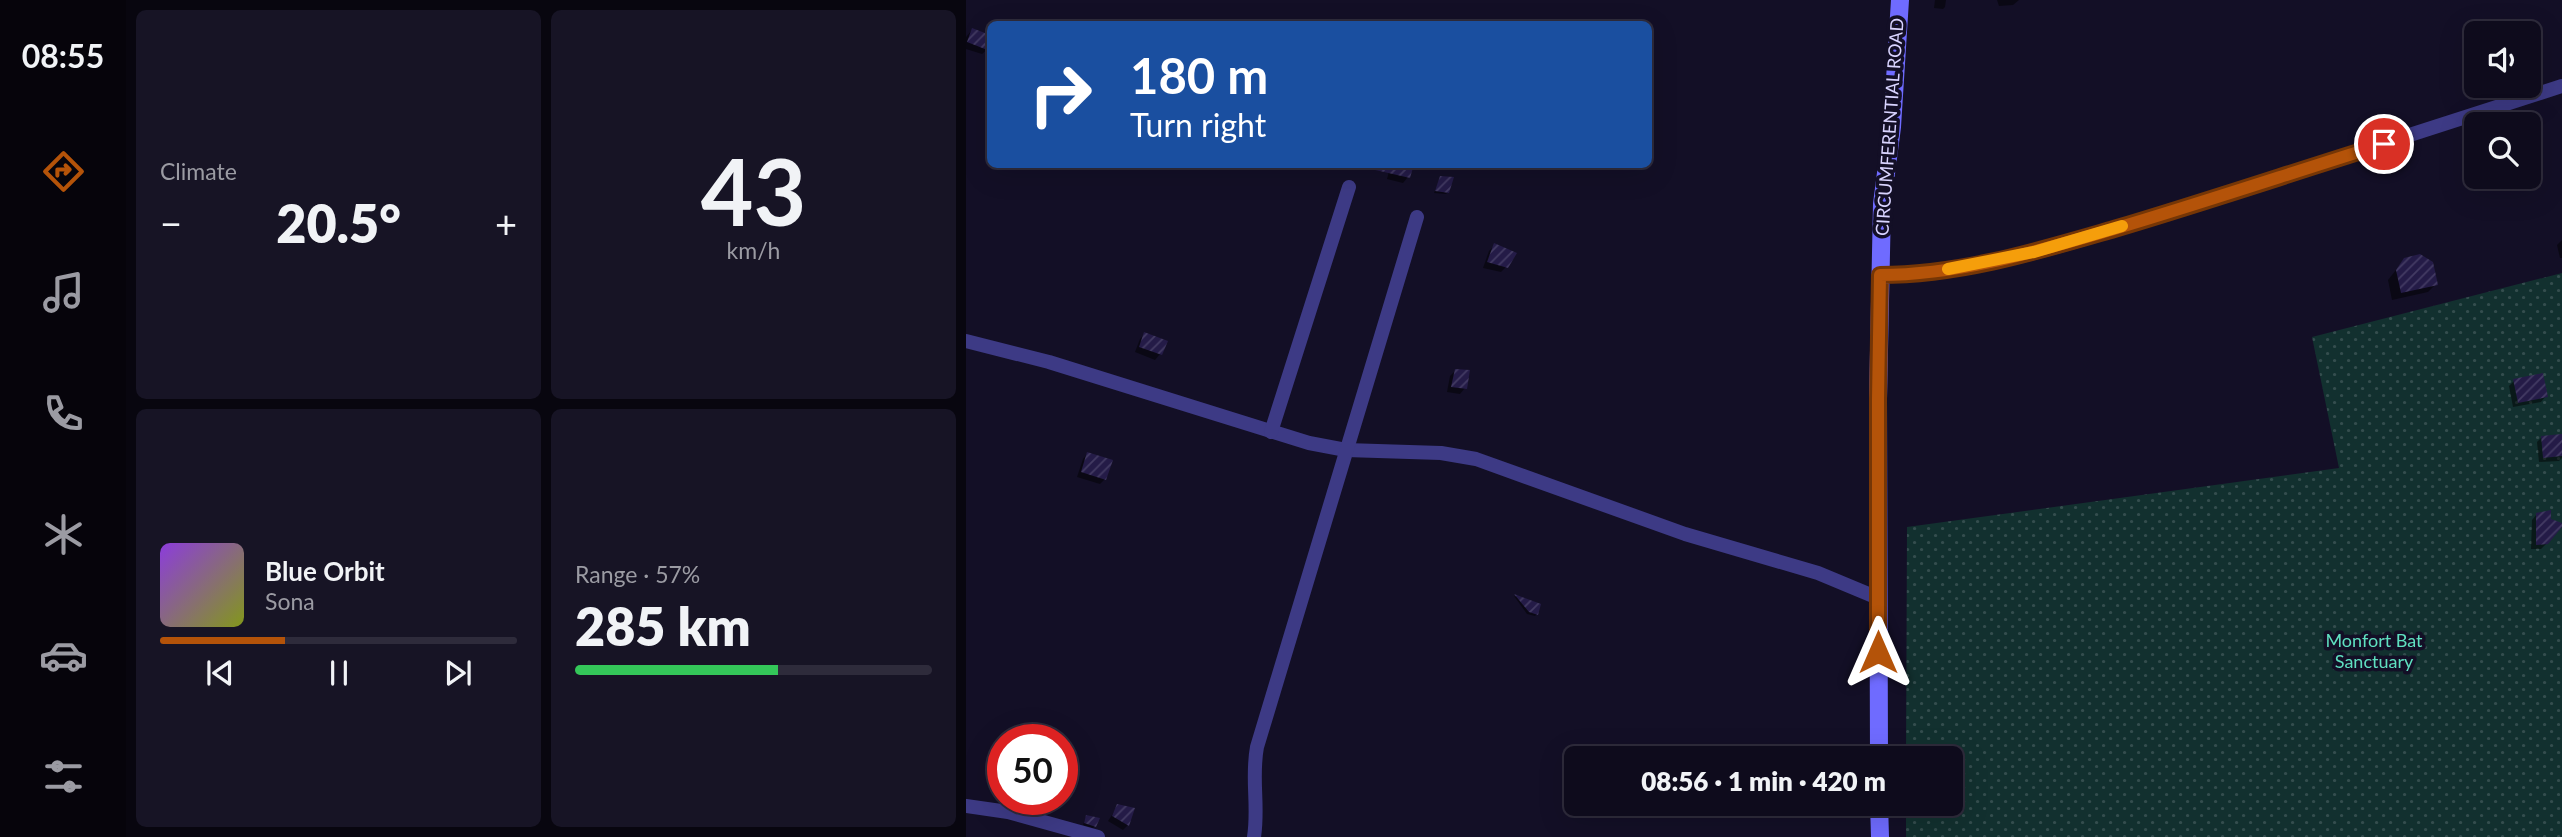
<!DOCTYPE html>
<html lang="en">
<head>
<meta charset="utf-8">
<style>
	body { margin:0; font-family:Lato,sans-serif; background:#171425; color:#f1f3f6; height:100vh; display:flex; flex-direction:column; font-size:26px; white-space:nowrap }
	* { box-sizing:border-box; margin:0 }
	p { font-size:23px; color:#9b9ba3 }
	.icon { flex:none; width:38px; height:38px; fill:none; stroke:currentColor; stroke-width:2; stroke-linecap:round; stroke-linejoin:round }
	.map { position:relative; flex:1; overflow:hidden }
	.details { display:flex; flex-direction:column; gap:10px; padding:10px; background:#08060f; width:840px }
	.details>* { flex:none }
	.guide { position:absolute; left:21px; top:21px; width:665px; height:147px; border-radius:10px; box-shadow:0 7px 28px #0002,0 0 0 2px #2e2b3b; background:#1a4fa0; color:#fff; overflow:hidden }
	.controls { position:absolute; left:1498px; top:21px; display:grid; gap:14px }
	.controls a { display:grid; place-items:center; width:77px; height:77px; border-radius:10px; background:#0e0b1c; box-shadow:0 7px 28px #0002,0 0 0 2px #2e2b3b; font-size:35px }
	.speed { position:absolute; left:21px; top:724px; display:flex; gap:14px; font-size:35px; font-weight:700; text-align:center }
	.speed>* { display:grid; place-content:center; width:91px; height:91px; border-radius:50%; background:#0e0b1c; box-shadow:0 7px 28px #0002,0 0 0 2px #2e2b3b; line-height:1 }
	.speed .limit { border:10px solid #d22; background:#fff; color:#111 }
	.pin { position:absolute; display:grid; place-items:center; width:60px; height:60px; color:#fff; margin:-30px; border:4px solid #fff; border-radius:50%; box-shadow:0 2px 7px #0007 }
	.me { position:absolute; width:77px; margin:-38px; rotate:0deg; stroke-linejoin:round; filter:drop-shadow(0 0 5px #0008) }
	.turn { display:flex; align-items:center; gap:24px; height:147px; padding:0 28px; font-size:32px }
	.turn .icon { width:91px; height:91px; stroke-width:2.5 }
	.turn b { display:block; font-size:49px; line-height:60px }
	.big { font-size:52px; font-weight:800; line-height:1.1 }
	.details .tile { flex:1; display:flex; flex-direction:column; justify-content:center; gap:10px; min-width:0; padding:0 24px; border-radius:10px; background:#171425 }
	.details .dial { align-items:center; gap:0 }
	.dial b { font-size:91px; line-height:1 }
	.song { display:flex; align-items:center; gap:21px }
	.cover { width:84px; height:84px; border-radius:10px; background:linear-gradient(135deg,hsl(270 70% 55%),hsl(70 70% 35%)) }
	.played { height:7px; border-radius:4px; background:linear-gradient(90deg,#b45309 35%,#2e2b3b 35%) }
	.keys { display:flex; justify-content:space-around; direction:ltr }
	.heat { display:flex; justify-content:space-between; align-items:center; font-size:38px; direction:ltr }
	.charge { height:10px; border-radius:5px; background:linear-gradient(90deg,#34c759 57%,#2e2b3b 0) }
	.details .tiles { flex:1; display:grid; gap:10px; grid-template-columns:repeat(2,1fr) }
	.trip { position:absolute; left:598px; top:746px; width:399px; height:70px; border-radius:10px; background:#0e0b1c; box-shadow:0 7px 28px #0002,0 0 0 2px #2e2b3b; font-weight:800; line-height:70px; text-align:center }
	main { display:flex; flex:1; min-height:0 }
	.menu { display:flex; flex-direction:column; width:126px; justify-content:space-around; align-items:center; background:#06040b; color:#9b9ba3 }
	.menu .icon { width:49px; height:49px }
	.menu .on { color:#b45309 }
	.menu b { font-size:32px; color:#f1f3f6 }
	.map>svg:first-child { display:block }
	.grass { fill:url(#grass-dots) }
	.shadow { fill:#0007 }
	.building { fill:url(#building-hatch) }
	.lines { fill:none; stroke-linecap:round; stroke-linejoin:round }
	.minor { stroke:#3d3a85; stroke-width:14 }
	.secondary { stroke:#6f6bff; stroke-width:18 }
	.route-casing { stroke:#753606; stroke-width:18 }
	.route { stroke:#b45309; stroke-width:12 }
	.slow { stroke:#f59e0b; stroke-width:12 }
	.labels { text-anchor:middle; stroke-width:7; stroke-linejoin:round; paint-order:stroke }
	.street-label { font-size:18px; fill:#d9d4ff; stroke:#130f26 }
	.park-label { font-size:18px; fill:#5fe0c0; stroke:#130f26 }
</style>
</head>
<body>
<main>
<nav class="menu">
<b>08:55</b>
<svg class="icon on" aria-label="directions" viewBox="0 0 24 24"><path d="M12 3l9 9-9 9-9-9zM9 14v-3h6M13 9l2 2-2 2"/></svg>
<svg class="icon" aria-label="music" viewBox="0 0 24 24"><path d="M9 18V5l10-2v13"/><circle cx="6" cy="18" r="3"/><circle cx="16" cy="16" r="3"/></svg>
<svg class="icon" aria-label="phone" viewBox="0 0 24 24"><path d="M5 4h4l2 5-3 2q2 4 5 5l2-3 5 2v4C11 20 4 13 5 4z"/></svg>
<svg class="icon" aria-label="climate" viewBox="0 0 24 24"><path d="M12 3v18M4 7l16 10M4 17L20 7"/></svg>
<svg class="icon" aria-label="car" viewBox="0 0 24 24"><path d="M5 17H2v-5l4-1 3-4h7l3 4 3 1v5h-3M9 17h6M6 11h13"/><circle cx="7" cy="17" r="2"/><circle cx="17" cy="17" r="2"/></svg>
<svg class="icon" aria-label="filters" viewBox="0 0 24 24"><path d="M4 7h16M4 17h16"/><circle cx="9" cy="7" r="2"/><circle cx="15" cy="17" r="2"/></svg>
</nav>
<section class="details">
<div class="tiles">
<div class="tile"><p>Climate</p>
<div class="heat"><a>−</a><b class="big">20.5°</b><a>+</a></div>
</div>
<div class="tile dial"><b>43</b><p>km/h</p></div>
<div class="tile">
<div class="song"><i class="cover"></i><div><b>Blue Orbit</b><p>Sona</p></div></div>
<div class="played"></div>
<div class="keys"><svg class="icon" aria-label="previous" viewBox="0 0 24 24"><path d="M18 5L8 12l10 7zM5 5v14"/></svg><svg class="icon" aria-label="pause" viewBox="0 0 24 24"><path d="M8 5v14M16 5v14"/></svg><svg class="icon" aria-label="next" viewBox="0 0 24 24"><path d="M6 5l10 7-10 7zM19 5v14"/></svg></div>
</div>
<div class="tile"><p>Range · 57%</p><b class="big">285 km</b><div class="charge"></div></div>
</div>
</section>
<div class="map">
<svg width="1596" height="837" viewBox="0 0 1596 837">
	<defs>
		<pattern id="grass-dots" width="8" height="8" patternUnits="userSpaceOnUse" patternTransform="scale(1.75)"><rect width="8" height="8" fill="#12302f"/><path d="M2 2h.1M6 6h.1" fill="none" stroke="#344d4e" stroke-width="1.8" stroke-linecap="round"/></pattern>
		<pattern id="building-hatch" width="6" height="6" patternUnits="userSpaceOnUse" patternTransform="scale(1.75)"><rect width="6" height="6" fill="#241b47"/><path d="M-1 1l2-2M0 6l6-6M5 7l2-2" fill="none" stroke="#433b63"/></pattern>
	</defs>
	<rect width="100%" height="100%" fill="#130f26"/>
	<!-- grass -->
	<polygon class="grass" points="1596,273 1596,837 940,837 940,803 985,803 985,758 940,758 941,527 1373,468 1346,337"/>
	<!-- shadow -->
	<g class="shadow">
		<polygon points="969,0 980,0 979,7 977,9 968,8"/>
		<polygon points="1020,0 1053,0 1047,5 1033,6 1031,0"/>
		<polygon points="6,30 24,36 22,49 16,54 0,49 0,37"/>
		<polygon points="425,164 442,177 437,183 421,179"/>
		<polygon points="475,178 482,192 480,194 468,193"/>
		<polygon points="1596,240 1596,258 1594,258 1591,245"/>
		<polygon points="528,246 540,267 535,272 517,268 523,251"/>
		<polygon points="1438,260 1470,284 1462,292 1426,300 1422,280"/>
		<polygon points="179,334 199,342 194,354 189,360 169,352 174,339"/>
		<polygon points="489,371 499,388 494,394 481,392 484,376"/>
		<polygon points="1548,381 1580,396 1575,402 1547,407 1543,386"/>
		<polygon points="1596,436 1596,458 1593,461 1573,462 1571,442 1576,437"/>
		<polygon points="122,453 139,479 134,484 111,477 117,459"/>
		<polygon points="1571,514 1581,543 1575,549 1565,549 1566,520"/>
		<polygon points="548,596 573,606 571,614 569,616 561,614"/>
		<polygon points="152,806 162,825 157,830 142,821"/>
		<polygon points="120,817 129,826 127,828 117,825"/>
	</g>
	<!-- building -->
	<g class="building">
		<polygon points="6,28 24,35 24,51 1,42"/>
		<polygon points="405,164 448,164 444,178 405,169"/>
		<polygon points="474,176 488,177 483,193 469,191"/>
		<polygon points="528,243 551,253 542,268 521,262"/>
		<polygon points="1454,254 1467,262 1472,285 1435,293 1430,270 1438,258"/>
		<polygon points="178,332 202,341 196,355 173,347"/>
		<polygon points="489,369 504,370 501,389 485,387"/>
		<polygon points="1577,373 1582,397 1552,403 1547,379"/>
		<polygon points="1596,434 1596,456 1577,458 1575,436"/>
		<polygon points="121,452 147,460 140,480 115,472"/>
		<polygon points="1585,510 1585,519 1596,523 1596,527 1582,544 1570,545 1570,513"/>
		<polygon points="548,594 575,604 572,615 563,612"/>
		<polygon points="151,804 169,808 163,826 146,816"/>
		<polygon points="120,815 134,818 130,827 118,823"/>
	</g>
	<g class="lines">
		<!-- minor -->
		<g class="minor">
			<path d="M 914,275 C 1028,274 1141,232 1248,198 C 1364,161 1480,123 1596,86"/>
			<polyline points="0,341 83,362 343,443 380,450 475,453 510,459 719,534 852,573 912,598"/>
			<polyline points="305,432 383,187"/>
			<polyline points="0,806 42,812 132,837"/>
			<path d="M 288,837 C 293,806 285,778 291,747 L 451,217"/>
		</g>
		<!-- secondary -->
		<g class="secondary">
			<polyline points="913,758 912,399 916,204 926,127 934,0"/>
			<polyline points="913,803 914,837"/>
		</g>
	</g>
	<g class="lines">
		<defs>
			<path id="route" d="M 912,652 L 912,399 L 914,275 C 994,275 1072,251 1148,229 C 1239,202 1328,172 1418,144"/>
		</defs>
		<!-- route casing -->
		<use href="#route" class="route-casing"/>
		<!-- route -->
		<use href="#route" class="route"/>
		<!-- slow -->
		<polyline class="slow" points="982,269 1068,252 1156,226"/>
	</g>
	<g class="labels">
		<!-- street labels -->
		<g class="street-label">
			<text transform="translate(924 127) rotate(-86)" y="6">CIRCUMFERENTIAL ROAD</text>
		</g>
		<!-- park labels -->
		<g class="park-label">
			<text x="1408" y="647">Monfort Bat<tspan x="1408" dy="21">Sanctuary</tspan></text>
		</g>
	</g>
</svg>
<div class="controls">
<a><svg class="icon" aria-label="sound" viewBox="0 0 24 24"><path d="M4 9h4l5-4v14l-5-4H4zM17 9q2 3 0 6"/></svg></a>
<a><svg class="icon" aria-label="search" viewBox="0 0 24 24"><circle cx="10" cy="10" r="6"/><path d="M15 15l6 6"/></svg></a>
</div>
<div class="speed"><div class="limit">50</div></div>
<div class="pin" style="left:1418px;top:144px;background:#d93025"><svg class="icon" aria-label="arrive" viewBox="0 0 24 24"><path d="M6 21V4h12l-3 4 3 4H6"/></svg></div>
<svg class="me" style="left:912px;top:652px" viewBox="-20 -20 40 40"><path d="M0-17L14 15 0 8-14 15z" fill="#b45309" stroke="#fff" stroke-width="4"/></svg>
<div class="trip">08:56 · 1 min · 420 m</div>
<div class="guide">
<div class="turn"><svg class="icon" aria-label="right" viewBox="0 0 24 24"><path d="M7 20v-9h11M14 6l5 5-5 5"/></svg><div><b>180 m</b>Turn right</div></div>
</div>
</div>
</main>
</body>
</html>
